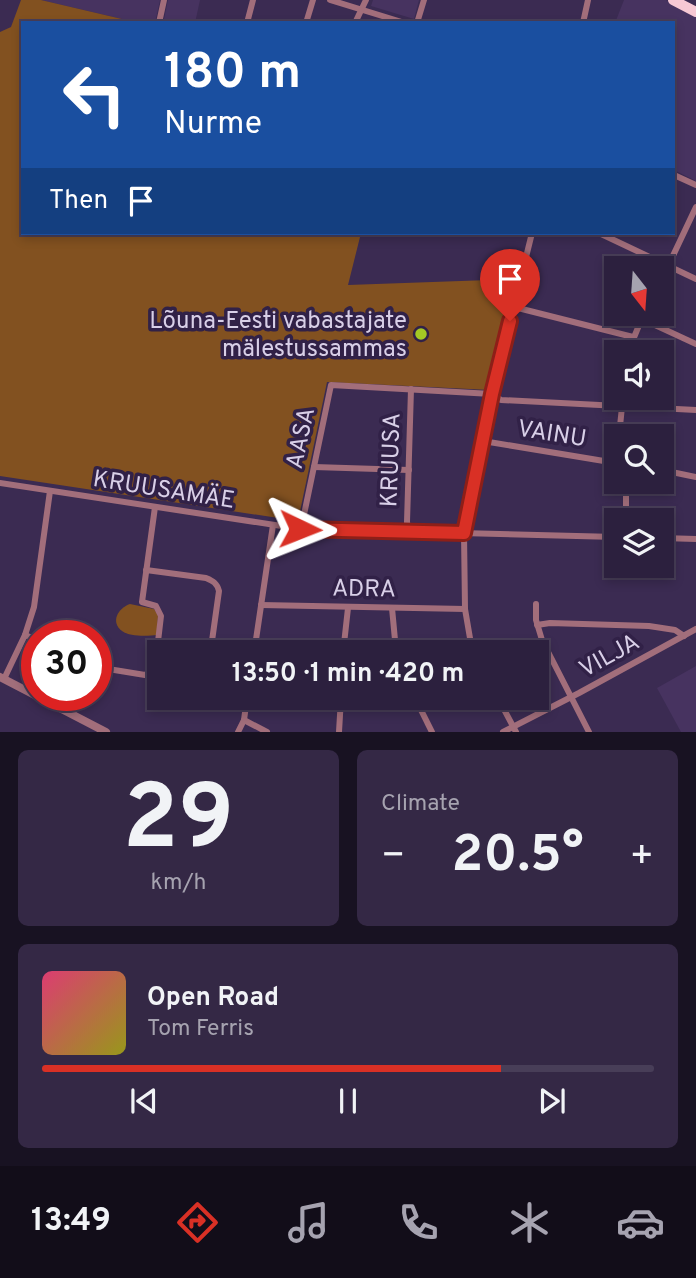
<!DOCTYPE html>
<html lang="en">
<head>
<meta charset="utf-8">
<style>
	body { margin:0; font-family:Overpass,sans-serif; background:#342845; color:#f1f3f6; height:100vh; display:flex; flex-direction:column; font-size:26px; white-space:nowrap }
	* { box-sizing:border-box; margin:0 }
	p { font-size:23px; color:#a6a3b0 }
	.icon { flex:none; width:38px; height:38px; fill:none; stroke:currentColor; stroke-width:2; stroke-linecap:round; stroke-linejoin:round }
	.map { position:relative; height:732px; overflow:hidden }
	.side { display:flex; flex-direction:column; gap:18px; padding:18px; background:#181222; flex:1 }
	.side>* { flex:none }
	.top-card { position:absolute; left:21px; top:21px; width:654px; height:214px; border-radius:0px; box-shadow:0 4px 10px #0003,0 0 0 2px #483e58; background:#1a4fa0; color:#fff; overflow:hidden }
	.needle { width:46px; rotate:163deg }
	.controls { position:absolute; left:604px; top:256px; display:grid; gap:14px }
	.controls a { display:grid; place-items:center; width:70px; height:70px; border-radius:0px; background:#2c203e; box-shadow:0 4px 10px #0003,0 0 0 2px #483e58; font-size:35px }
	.speed { position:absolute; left:21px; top:620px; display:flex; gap:14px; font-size:35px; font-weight:700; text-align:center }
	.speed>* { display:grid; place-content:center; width:91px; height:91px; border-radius:50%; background:#2c203e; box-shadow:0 4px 10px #0003,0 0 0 2px #483e58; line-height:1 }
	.speed .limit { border:10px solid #d22; background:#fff; color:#111 }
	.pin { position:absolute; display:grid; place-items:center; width:60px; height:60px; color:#fff; margin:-72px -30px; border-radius:50% 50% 50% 0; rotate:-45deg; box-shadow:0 0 7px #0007 }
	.pin .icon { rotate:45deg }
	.me { position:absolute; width:77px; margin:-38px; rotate:92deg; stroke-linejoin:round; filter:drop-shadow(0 0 5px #0008) }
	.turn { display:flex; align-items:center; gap:24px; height:147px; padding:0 28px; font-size:32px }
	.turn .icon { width:91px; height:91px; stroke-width:2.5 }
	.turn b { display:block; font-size:49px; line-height:60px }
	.then { display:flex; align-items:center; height:66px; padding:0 28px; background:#0003; gap:14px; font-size:26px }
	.big { font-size:52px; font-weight:700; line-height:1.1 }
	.side .tile { flex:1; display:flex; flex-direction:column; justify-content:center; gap:10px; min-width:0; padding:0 24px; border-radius:10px; background:#342845 }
	.side .dial { align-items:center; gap:0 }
	.dial b { font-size:91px; line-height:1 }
	.song { display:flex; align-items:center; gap:21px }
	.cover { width:84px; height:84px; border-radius:10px; background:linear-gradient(135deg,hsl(340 70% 55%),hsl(60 70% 35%)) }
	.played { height:7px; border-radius:4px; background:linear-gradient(90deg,#d93025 75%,#483e58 75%) }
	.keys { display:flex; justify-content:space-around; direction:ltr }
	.heat { display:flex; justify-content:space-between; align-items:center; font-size:38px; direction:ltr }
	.side .tiles { flex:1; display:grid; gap:18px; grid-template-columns:1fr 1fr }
	.tile:last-child { grid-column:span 2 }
	.trip { position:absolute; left:147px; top:640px; width:402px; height:70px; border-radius:0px; background:#2c203e; box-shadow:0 4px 10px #0003,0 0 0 2px #483e58; font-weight:700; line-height:70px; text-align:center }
	.tabs { display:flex; height:112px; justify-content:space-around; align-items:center; background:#120d19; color:#a6a3b0 }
	.tabs .icon { width:49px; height:49px }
	.tabs .active { color:#d93025 }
	.tabs b { font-size:32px; color:#f1f3f6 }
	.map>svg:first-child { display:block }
	.built { fill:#473360 }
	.green { fill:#825120 }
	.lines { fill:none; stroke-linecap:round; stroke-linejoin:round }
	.minor { stroke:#a26e7b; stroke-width:6 }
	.tertiary { stroke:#a26e7b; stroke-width:8 }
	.trunk { stroke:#f6c8d4; stroke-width:10 }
	.route-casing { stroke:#8d1f18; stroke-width:18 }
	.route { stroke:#d93025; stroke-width:12 }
	.poi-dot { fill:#a4c824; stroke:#312147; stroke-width:2.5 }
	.labels { text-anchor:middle; stroke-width:7; stroke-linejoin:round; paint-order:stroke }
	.poi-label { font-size:24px; fill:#d8cfe7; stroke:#312147; text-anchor:end }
	.street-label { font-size:24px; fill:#d8cfe7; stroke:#312147 }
</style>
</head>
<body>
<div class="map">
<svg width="696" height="732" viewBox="0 0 696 732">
	<rect width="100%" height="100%" fill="#3b2b52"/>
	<!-- built -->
	<g class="built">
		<polygon points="41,0 160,0 155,23 139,23"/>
		<polygon points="168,0 200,0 195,23 176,23 164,19"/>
		<polygon points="373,0 419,0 414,19 371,6"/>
		<polygon points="624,0 666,0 696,16 696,181 674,170 674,23 615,23"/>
		<polygon points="696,666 696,732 681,732 657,688"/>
	</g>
	<!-- green -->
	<g class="green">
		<polygon points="21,0 41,0 139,23 23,23 23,233 361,233 348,285 517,279 490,390 327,382 298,521 0,476 0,32 11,27"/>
		<path d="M 130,604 L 154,609 L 158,615 L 157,635 C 148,636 130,637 122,631 C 110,622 118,608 130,604 Z"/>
	</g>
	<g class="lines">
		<!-- minor -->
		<g class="minor">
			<polyline points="330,0 405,23"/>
			<polyline points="159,23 164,0"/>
			<polyline points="247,23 253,0"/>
			<polyline points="306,23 313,0"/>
			<polyline points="355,23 366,0"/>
			<polyline points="417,23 424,0"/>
			<polyline points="583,23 588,0"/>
			<polyline points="674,175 696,185"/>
			<polyline points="599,233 696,279"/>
			<polyline points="662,279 696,207"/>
			<polyline points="514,307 633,337"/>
			<polyline points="642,319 696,344"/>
			<polyline points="628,352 644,313"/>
			<polyline points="619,436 623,397"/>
			<polyline points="483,441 616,463"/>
			<polyline points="314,467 409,470"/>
			<polyline points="662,470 696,477"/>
			<polyline points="0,483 301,529 616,537"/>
			<polyline points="626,520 626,481"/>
			<polyline points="301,529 331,385 492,394 501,400 696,410"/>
			<polyline points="409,533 407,522 411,389"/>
			<polyline points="662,538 696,539"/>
			<path d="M 146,570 L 206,578 C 213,581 217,583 219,591 L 211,648 L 213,653"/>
			<polyline points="536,604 536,620 542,640 589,732"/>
			<polyline points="261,605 465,609"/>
			<polyline points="392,608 395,640 398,653"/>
			<polyline points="537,625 550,623 649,626 675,630 684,636"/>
			<polyline points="25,635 37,640"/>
			<polyline points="254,653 273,525"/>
			<polyline points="343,653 348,608"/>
			<polyline points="475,653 471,644 465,609 464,533 492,394 532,233"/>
			<polyline points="96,667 145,675 151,672 155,667 161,616 156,606 142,602 155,507"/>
			<polyline points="4,679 25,635 34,607 50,491"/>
			<polyline points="415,698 432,732"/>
			<polyline points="498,698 516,732"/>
			<polyline points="244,720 267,732"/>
			<polyline points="238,732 244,720 247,698"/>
			<polyline points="339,732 341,698"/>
			<polyline points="503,732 579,693 696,629"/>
		</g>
		<!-- tertiary -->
		<polyline class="tertiary" points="0,677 106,732"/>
		<!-- trunk -->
		<polyline class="trunk" points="673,0 696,12"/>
	</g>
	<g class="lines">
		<defs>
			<polyline id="route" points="300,529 464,533 492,394 510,321"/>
		</defs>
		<!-- route casing -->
		<use href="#route" class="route-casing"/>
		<!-- route -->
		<use href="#route" class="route"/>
	</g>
	<!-- markers -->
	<circle class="poi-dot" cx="421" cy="334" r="7"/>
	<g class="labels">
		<!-- poi labels -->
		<g class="poi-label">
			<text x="407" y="328">Lõuna-Eesti vabastajate<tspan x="407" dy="28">mälestussammas</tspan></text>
		</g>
		<!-- street labels -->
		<g class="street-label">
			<text transform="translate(552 433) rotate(9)" y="8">VAINU</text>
			<text transform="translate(300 438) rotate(-78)" y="8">AASA</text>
			<text transform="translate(390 460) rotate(-88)" y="8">KRUUSA</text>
			<text transform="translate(164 489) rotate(9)" y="8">KRUUSAMÄE</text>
			<text transform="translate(364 588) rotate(1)" y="8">ADRA</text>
			<text transform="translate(609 655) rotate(-29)" y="8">VILJA</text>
		</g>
	</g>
</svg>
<div class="controls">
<a><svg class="needle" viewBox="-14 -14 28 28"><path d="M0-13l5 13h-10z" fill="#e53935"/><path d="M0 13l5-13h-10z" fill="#a6a3b0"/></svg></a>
<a><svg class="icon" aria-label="sound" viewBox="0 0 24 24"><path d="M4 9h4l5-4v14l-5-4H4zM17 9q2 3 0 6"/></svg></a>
<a><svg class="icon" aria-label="search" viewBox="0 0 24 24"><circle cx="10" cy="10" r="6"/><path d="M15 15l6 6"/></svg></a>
<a><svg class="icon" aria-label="layers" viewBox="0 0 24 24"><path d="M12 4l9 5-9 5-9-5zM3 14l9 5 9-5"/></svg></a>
</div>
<div class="speed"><div class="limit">30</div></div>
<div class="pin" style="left:510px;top:321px;background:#d93025"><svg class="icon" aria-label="arrive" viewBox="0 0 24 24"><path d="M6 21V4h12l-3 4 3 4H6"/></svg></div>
<svg class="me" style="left:300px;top:529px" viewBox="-20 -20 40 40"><path d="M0-17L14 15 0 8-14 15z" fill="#d93025" stroke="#fff" stroke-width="4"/></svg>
<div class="trip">13:50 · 1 min · 420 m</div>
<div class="top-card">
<div class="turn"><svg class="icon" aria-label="left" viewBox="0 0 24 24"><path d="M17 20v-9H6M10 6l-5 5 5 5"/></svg><div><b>180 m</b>Nurme</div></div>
<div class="then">Then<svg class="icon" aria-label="arrive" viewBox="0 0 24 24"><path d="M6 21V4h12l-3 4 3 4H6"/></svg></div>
</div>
</div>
<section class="side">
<div class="tiles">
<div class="tile dial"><b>29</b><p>km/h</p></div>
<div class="tile"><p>Climate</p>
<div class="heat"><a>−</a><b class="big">20.5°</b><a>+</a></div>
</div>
<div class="tile">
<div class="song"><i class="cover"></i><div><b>Open Road</b><p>Tom Ferris</p></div></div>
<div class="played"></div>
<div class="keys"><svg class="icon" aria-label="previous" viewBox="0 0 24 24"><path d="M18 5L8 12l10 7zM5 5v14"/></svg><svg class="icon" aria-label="pause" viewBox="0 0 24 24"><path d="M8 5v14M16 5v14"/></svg><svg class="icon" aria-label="next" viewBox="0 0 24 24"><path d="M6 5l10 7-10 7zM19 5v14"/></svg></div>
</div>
</div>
</section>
<nav class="tabs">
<b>13:49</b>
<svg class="icon active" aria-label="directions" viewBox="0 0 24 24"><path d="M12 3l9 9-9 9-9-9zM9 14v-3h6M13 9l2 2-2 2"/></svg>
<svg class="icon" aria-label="music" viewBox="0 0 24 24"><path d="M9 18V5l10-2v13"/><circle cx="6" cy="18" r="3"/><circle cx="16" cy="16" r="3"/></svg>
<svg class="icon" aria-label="phone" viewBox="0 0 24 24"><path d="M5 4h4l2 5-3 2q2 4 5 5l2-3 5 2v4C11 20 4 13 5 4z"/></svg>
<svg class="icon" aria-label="climate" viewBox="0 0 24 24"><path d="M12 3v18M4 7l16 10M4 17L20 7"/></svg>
<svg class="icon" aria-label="car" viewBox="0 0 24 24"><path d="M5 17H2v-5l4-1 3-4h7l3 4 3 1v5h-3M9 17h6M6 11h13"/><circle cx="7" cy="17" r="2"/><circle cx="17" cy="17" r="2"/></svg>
</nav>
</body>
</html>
